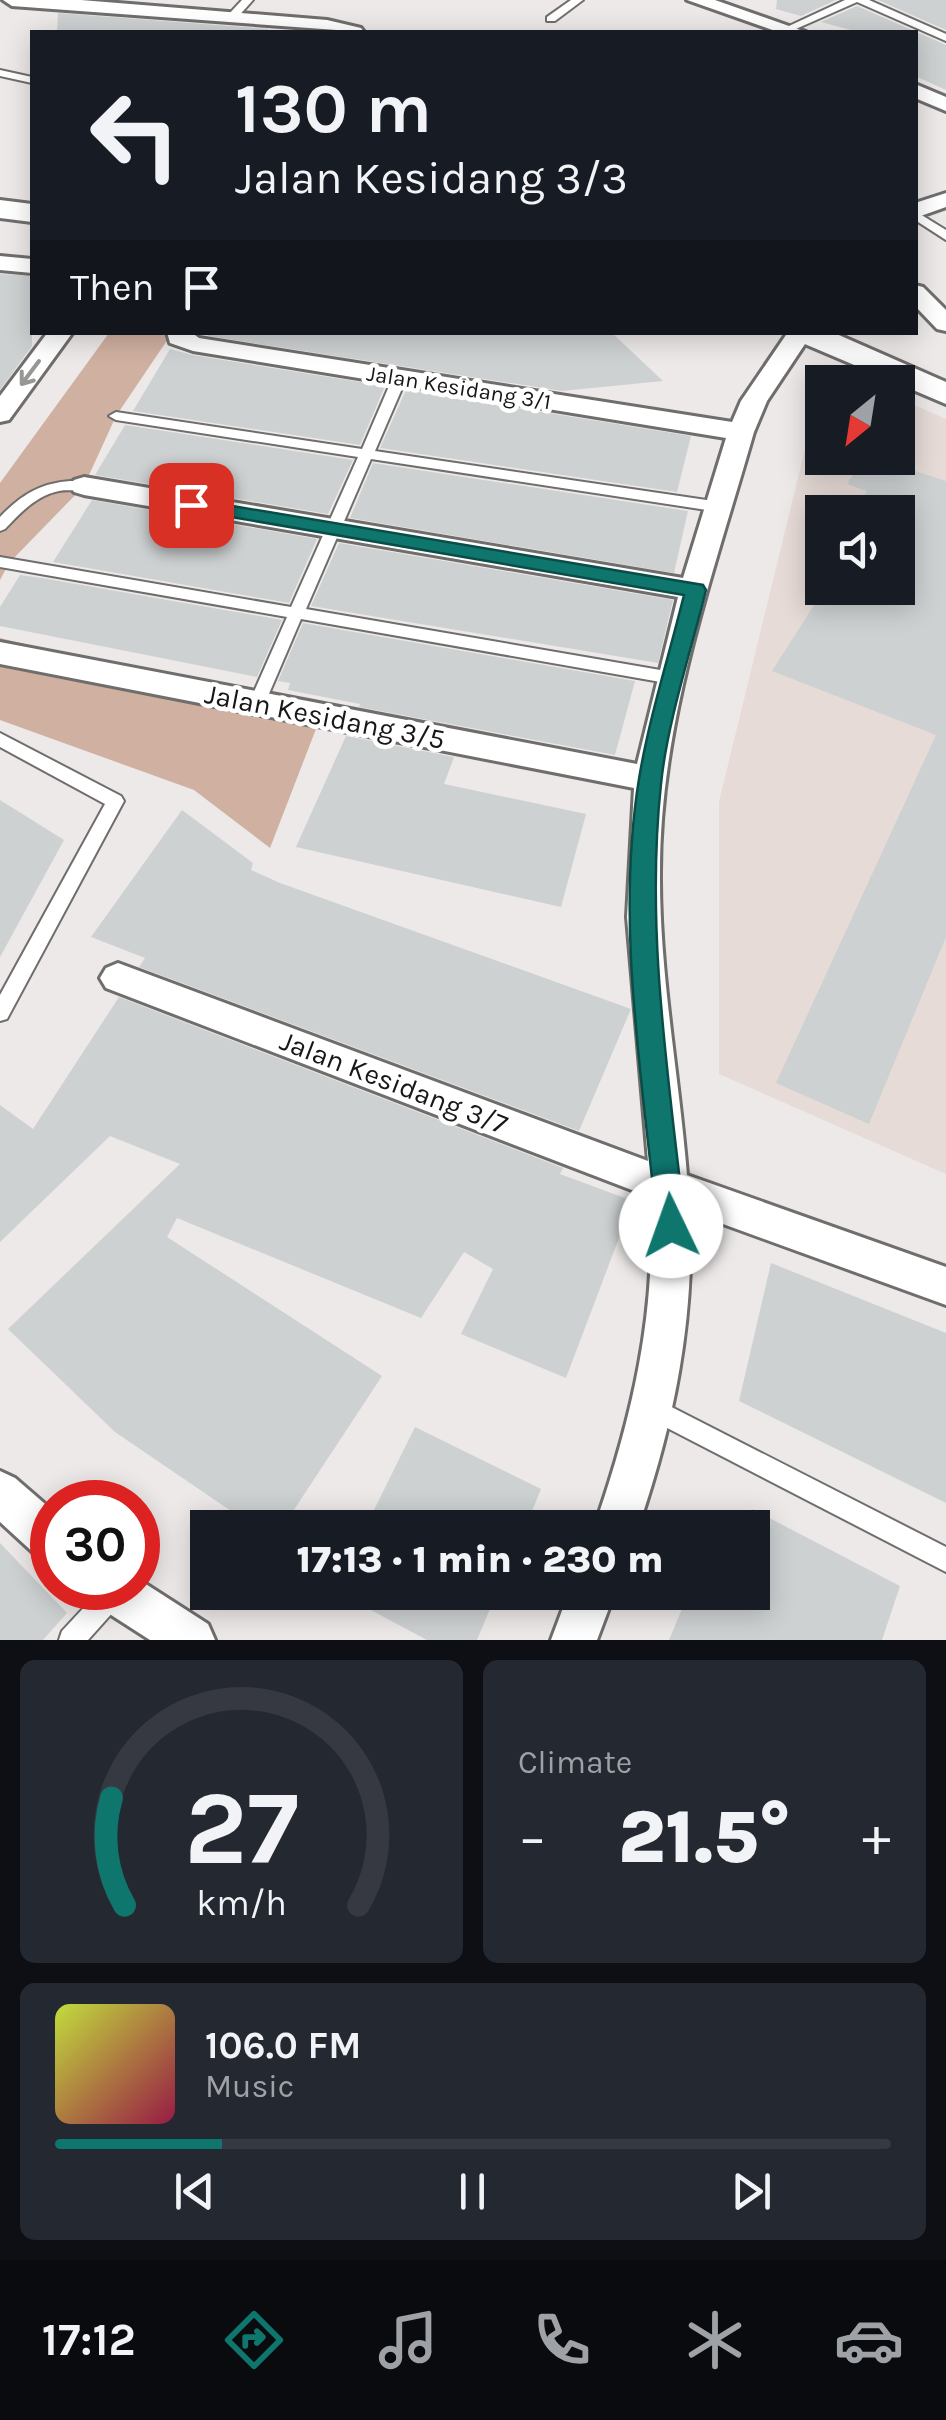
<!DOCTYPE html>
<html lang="en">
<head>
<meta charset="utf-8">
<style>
	body { margin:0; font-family:Karla,sans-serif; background:#242831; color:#f1f3f6; height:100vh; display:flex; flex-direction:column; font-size:38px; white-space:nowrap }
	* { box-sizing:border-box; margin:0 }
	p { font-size:32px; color:#9ea1a6 }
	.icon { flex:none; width:55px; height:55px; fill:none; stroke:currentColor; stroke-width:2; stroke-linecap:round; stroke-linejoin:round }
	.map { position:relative; height:1640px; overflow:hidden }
	.panel { display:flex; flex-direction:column; gap:20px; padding:20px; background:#0d0f14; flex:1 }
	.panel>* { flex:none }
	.top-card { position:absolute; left:30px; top:30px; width:888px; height:305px; border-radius:0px; box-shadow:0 5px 25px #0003; background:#171b24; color:#f1f3f6; overflow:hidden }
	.needle { width:65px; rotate:210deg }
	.tools { position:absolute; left:805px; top:365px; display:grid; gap:20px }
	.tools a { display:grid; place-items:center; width:110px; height:110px; border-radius:0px; background:#171b24; box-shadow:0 5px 25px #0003; font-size:50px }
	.speed { position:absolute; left:30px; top:1480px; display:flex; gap:20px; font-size:50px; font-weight:700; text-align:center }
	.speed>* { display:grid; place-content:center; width:130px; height:130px; border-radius:50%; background:#171b24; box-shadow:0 5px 25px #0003; line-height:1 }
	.speed .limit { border:15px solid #d22; background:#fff; color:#111 }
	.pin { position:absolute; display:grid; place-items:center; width:85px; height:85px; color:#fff; margin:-42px; border-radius:20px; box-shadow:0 5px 15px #0006 }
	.me { position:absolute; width:110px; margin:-55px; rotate:357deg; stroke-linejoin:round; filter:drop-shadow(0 0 8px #0008) }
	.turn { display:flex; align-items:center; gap:35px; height:210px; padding:0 40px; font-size:45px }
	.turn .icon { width:130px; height:130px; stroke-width:2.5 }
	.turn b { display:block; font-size:70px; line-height:85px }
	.then { display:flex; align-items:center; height:95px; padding:0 40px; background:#0003; gap:20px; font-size:38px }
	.big { font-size:75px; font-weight:800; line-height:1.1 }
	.panel .tile { flex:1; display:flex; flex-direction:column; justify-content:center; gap:15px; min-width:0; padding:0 35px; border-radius:15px; background:#242831 }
	.panel .dial { align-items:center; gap:0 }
	.dial svg { height:260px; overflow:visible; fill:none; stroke:#363941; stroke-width:7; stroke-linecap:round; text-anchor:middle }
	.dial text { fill:#f1f3f6; stroke:none }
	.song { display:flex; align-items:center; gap:30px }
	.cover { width:120px; height:120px; border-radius:15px; background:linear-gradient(135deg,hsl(70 70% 55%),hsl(340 70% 35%)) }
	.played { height:10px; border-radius:5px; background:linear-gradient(90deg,#0f766e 20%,#363941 20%) }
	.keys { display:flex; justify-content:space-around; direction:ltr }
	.heat { display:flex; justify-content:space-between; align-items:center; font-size:55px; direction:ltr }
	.panel .tiles { flex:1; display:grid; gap:20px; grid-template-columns:1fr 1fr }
	.tile:last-child { grid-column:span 2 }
	.trip { position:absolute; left:190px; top:1510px; width:580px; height:100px; border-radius:0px; background:#171b24; box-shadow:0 5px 25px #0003; font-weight:800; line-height:100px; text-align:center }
	.dock { display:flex; height:160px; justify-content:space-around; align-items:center; background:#090b0e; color:#9ea1a6 }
	.dock .icon { width:70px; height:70px }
	.dock .on { color:#0f766e }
	.dock b { font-size:45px; color:#f1f3f6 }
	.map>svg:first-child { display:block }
	.built { fill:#e6dbd6; fill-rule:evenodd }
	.green { fill:#d0b0a1 }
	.building { fill:#ced1d2 }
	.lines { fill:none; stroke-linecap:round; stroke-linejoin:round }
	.service-casing { stroke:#706e6c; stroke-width:4 }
	.minor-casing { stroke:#706e6c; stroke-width:6 }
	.tertiary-casing { stroke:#706e6c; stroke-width:6 }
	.service { fill:#fff; fill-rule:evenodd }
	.minor { fill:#fff; fill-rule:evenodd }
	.tertiary { fill:#fff; fill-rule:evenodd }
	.oneway { stroke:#979796 }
	.route { fill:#0f766e; stroke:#0a4d48; stroke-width:2.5 }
	.labels { text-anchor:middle; stroke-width:9; stroke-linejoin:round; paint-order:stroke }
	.far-street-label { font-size:22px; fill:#181716; stroke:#fff }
	.street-label { font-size:28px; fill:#181716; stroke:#fff }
</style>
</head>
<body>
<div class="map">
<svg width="946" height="1640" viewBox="0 0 946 1640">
	<rect width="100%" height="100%" fill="#ece9e8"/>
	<!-- built -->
	<path class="built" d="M 825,367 L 862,382 L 822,382 L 822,458 L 898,458 L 898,398 L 946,419 L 946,1174 L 719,1074 L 719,802 ZM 822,512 L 898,512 L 898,588 L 822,588 Z"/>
	<!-- green -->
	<g class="green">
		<polygon points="109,333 172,333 116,416 84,486 9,563 0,580 0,483"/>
		<polygon points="0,638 321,716 270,848 194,790 0,720"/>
	</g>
	<!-- building -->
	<g class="building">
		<polygon points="777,0 836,0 801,16 776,9"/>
		<polygon points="878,0 946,0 946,30"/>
		<polygon points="857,6 946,45 946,90 915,76 915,32 858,32 821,22"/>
		<polygon points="58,13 268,29 268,32 57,32"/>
		<polygon points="0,274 32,276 32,346 0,390"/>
		<polygon points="210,332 611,332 663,381 562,391 208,336"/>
		<polygon points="170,349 192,355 385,386 360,445 133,411"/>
		<polygon points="406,390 691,436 677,492 380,448"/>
		<polygon points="125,425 353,460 328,514 95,475"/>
		<polygon points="864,458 875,458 946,481 946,937 869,1124 776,1083 936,735 772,671 825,588 898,588 898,512 855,512 867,491 847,484"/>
		<polygon points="373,463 688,511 674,573 350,518"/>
		<polygon points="92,500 317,539 289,603 53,562"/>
		<polygon points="339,543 673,600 658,663 311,606"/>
		<polygon points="20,575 42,578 282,620 257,677 0,626 0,607"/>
		<polygon points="303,623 635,681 615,755 359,707 360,704 288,690 290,683 278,681"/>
		<polygon points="346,736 454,757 444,784 586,814 561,907 296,847"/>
		<polygon points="0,800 64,840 0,957"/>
		<polygon points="182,810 253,863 251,870 280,883 631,1009 579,1131 139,967 145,958 91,937"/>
		<polygon points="119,997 563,1168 560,1174 633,1201 566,1378 461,1334 493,1269 464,1252 421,1318 177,1218 167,1237 382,1376 282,1528 256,1528 115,1432 8,1329 180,1164 110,1136 0,1242 0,1105 33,1129"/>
		<polygon points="771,1263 946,1333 946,1503 739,1401"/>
		<polygon points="415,1427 541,1489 525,1528 365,1528"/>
		<polygon points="752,1509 900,1586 882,1640 669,1640 689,1592 752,1592"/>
		<polygon points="0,1543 67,1613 43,1640 0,1640"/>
		<polygon points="337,1592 497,1592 477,1640 427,1640"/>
	</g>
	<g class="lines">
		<defs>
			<g id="service">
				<polygon points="242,0 253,0 235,20 227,20 227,16"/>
				<polygon points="571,0 583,0 555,21 547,21 547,17"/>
				<polygon points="845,0 869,0 946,34 946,41 857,2 789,32 776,32"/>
				<polygon points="0,70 32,77 32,83 0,76"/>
				<polygon points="915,211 946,230 946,240 915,220"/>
				<polygon points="400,373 407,377 375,451 720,502 727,507 720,512 371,459 306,609 672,672 680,678 678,682 672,684 301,619 265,703 257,709 249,703 287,617 0,567 0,557 291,607 358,457 116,420 109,416 116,412 362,449 393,377"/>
				<path d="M 70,481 L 84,481 L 91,486 C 82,493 71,489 59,491 C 37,495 20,513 5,529 L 0,531 L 0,517 C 20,496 40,483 70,481 Z"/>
				<polygon points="0,733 121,796 124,801 7,1019 0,1021 0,995 105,804 0,747"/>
				<polygon points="652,1397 946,1547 946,1572 644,1416 641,1408 644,1400"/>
				<polygon points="102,1588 124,1588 126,1592 123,1601 88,1640 59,1640 62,1631"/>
			</g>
			<g id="minor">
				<polygon points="3,0 81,0 327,20 361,28 364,32 12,6"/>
				<polygon points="687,0 715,0 806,32 778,32"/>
				<polygon points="915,84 946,97 946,111 915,98"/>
				<polygon points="946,193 946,207 915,218 915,203"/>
				<polygon points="0,256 32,259 32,273 0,270"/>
				<polygon points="915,285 923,287 946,310 946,331 937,329 915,306"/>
				<polygon points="48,332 73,332 9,420 0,422 0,396"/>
				<path d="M 167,332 L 191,332 L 199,338 L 732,422 L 741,401 L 788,332 L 813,332 L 767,401 L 754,432 C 713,575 660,720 660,871 C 659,973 679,1074 687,1175 L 946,1267 L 946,1305 L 690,1212 C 694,1323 674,1423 638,1528 L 594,1528 C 632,1419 657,1313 650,1197 L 106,988 L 100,978 L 106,968 L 118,963 L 648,1161 L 627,917 L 634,788 L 0,664 L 0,642 L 637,764 L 678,597 L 84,495 L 74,492 L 71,486 L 74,480 L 84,477 L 683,578 L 726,438 L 193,351 L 170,343 Z"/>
				<polygon points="0,1471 15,1478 52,1510 52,1561 36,1555 0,1522"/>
				<polygon points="138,1579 208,1624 215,1640 150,1640 94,1604 87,1588 138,1588"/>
				<polygon points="569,1592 615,1592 597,1640 551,1640"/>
			</g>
			<g id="tertiary">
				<polygon points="0,200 32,204 32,222 0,218"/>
				<polygon points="788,332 832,332 946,382 946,404 793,339"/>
			</g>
		</defs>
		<!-- service casing -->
		<use href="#service" class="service-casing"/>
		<!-- minor casing -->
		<use href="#minor" class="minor-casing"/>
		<!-- tertiary casing -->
		<use href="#tertiary" class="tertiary-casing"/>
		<!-- service -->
		<use href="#service" class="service"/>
		<!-- minor -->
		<use href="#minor" class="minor"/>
		<!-- tertiary -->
		<use href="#tertiary" class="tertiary"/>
	</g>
	<!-- one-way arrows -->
	<defs><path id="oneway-shaft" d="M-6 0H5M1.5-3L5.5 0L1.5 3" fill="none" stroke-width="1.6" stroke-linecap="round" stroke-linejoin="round" transform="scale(2.5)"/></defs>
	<use class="oneway" href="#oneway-shaft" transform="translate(30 373) rotate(127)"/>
	<!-- route -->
	<path class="route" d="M 191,499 L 703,585 L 706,590 C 691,651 667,723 661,784 C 645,932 669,1079 685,1226 L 681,1235 L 671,1239 L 661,1235 L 657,1226 C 643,1080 615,926 639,779 C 649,718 669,656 684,595 L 185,509 L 185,500 Z"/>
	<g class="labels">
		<!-- far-street labels -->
		<g class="far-street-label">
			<text transform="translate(459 387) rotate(9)" y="8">Jalan Kesidang 3/1</text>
		</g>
		<!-- street labels -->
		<g class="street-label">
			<text transform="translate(325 716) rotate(11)" y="10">Jalan Kesidang 3/5</text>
			<text transform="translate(394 1082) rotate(21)" y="10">Jalan Kesidang 3/7</text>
		</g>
	</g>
</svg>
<div class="tools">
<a><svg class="needle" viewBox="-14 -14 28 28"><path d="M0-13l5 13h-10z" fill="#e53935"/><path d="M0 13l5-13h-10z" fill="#9ea1a6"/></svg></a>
<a><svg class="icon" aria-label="sound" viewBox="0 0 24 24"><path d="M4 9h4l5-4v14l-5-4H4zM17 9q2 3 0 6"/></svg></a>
</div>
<div class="speed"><div class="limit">30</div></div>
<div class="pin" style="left:191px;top:505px;background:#d93025"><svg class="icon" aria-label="arrive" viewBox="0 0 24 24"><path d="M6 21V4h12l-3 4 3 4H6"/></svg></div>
<svg class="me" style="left:671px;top:1226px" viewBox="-20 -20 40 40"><circle r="19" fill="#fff"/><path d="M0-13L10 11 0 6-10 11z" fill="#0f766e"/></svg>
<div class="trip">17:13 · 1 min · 230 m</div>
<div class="top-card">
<div class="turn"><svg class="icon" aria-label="left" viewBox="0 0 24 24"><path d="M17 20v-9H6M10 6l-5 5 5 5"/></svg><div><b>130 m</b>Jalan Kesidang 3/3</div></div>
<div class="then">Then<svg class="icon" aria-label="arrive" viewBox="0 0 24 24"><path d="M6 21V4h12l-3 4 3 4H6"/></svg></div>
</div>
</div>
<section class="panel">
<div class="tiles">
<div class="tile dial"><svg viewBox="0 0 100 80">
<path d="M14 69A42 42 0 1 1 86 69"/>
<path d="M14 69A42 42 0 0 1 10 36" stroke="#0f766e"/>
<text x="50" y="56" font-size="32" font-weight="700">27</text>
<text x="50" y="72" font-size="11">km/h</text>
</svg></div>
<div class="tile"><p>Climate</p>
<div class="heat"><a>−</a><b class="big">21.5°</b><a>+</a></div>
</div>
<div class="tile">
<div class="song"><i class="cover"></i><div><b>106.0 FM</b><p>Music</p></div></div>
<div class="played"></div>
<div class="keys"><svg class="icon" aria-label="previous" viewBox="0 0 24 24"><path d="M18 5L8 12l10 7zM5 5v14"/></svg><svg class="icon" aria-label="pause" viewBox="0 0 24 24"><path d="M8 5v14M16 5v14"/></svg><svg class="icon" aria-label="next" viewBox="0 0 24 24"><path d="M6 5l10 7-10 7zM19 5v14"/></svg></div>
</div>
</div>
</section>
<nav class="dock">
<b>17:12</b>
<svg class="icon on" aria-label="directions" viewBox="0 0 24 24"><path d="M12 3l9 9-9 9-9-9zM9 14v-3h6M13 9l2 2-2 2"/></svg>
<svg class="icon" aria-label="music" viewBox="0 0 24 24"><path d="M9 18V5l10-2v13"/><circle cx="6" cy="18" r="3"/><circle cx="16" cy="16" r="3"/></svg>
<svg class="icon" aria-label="phone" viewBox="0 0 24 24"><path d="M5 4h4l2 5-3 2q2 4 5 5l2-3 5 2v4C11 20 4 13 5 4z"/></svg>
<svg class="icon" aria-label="climate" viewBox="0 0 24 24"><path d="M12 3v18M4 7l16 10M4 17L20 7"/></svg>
<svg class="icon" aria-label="car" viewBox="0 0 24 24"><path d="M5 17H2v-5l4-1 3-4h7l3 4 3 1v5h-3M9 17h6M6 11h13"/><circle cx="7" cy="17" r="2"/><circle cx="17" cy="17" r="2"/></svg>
</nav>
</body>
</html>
